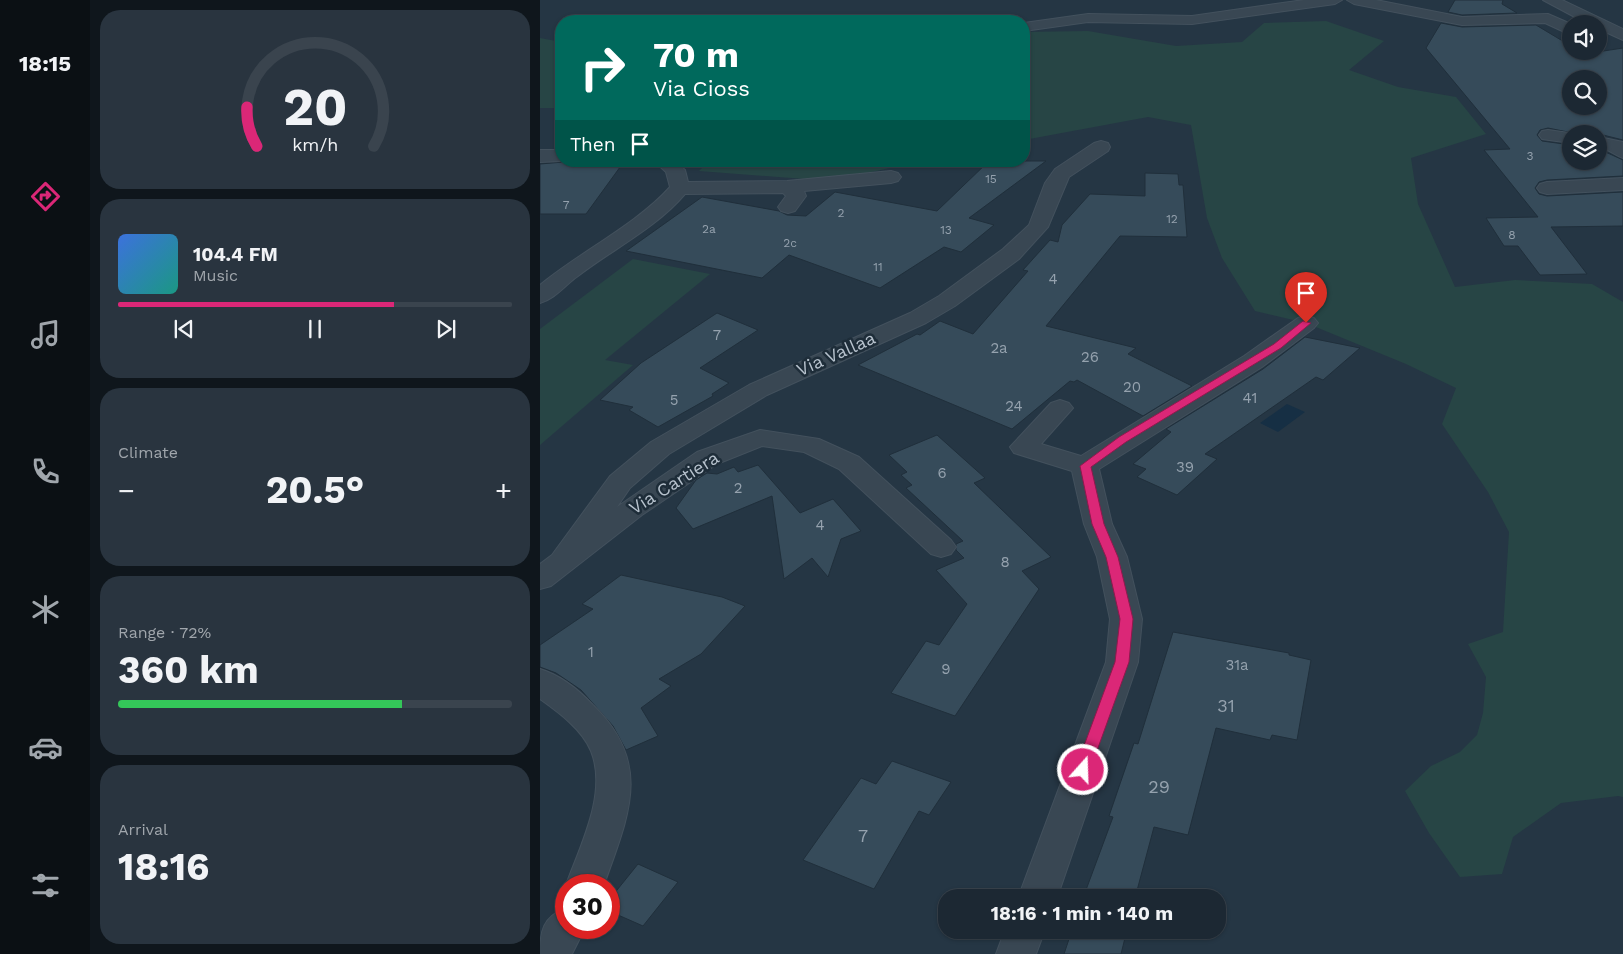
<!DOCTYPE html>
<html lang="en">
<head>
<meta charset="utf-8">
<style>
	body { margin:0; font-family:"Work Sans",sans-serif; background:#29343f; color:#f1f3f6; height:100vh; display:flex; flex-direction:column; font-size:19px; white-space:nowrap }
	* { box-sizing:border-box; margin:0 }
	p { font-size:16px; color:#a0a6ac }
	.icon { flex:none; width:28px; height:28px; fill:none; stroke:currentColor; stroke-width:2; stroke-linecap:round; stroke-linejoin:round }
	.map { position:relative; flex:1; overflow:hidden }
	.side { display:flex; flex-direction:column; gap:10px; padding:10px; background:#0f161c; width:450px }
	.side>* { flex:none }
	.hud { position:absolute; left:15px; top:15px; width:475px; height:152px; border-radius:20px; box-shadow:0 1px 4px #0004,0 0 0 1px #3a444e; background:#00695c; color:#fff; overflow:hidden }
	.buttons { position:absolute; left:1022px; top:15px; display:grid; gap:10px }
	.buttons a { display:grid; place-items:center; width:45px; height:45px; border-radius:50%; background:#1c2833; box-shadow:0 1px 4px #0004,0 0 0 1px #3a444e; font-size:25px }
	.speed { position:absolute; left:15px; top:874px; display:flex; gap:10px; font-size:25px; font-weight:700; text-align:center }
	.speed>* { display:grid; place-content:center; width:65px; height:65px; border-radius:50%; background:#1c2833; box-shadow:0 1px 4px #0004,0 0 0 1px #3a444e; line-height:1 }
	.speed .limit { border:8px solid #d22; background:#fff; color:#111 }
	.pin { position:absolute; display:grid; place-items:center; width:42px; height:42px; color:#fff; margin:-51px -21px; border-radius:50% 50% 50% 0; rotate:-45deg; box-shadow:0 0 5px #0007 }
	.pin .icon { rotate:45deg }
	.me { position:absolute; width:55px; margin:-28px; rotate:20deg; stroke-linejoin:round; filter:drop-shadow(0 0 4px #0008) }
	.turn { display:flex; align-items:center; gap:18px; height:105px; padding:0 15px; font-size:22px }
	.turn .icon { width:65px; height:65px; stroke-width:2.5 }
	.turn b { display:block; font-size:35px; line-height:42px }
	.then { display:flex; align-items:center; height:48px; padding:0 15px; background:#0003; gap:10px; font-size:19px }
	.big { font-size:38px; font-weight:700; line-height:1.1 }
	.side .tile { flex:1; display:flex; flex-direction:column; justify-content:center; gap:8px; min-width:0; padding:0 18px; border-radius:20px; background:#29343f }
	.side .dial { align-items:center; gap:0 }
	.dial svg { height:130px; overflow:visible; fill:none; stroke:#3a444e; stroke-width:7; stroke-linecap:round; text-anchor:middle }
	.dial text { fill:#f1f3f6; stroke:none }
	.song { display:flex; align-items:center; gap:15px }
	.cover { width:60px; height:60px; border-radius:8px; background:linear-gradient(135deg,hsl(220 70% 55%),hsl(170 70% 35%)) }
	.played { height:5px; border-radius:2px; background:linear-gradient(90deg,#db2777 70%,#3a444e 70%) }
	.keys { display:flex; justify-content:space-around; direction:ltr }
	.heat { display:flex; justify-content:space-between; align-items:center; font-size:28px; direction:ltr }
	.charge { height:8px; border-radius:4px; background:linear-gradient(90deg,#34c759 72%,#3a444e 0) }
	.trip { position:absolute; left:398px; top:889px; width:288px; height:50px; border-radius:20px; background:#1c2833; box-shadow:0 1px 4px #0004,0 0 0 1px #3a444e; font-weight:700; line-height:50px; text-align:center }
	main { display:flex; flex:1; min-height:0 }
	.tabs { display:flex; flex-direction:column; width:90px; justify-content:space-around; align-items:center; background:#0b1014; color:#a0a6ac }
	.tabs .icon { width:35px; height:35px }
	.tabs .selected { color:#db2777 }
	.tabs b { font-size:22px; color:#f1f3f6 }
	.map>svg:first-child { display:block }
	.green { fill:#274545 }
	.water { fill:#162f44 }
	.building { fill:#364b5a; stroke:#202f3b; fill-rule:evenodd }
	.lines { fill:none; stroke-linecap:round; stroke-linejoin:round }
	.minor-casing { stroke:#43515d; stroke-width:2 }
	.minor { fill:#394753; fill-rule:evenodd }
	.route { fill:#db2777; stroke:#8e194d }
	.labels { text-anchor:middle; stroke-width:5; stroke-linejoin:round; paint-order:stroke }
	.far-number-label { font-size:12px; fill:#95a2ae }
	.number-label { font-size:15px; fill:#95a2ae }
	.street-label { font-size:18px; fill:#b7c2cd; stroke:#1e2d39 }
	.near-number-label { font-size:18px; fill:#95a2ae }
</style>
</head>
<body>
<main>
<nav class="tabs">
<b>18:15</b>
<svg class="icon selected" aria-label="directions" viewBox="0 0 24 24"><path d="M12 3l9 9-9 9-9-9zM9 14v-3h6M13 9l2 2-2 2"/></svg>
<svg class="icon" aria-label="music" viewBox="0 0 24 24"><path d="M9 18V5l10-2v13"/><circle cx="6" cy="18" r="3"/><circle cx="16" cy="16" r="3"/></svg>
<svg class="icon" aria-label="phone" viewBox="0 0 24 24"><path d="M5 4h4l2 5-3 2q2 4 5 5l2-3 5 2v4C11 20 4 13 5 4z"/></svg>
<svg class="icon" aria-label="climate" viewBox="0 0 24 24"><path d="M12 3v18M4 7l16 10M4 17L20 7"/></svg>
<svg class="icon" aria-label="car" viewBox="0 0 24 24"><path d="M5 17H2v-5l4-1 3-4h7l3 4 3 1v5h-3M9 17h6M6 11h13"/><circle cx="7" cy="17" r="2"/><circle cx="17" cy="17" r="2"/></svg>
<svg class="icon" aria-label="filters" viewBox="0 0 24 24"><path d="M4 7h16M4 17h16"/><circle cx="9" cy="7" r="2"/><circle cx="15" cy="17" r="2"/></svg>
</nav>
<section class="side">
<div class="tile dial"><svg viewBox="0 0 100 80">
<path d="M14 69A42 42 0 1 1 86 69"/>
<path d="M14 69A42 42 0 0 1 8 45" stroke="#db2777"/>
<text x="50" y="56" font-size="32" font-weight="700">20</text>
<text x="50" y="72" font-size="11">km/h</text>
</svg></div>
<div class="tile">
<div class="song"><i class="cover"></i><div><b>104.4 FM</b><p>Music</p></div></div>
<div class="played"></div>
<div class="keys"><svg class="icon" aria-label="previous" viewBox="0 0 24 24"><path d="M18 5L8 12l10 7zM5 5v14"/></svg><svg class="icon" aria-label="pause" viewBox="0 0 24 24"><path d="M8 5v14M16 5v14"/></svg><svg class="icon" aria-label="next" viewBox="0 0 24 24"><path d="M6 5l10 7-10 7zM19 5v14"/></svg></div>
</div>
<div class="tile"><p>Climate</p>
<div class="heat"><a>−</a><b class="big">20.5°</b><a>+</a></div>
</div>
<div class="tile"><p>Range · 72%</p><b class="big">360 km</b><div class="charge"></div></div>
<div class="tile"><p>Arrival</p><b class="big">18:16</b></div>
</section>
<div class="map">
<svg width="1083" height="954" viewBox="0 0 1083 954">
	<rect width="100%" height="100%" fill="#253644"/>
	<!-- green -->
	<g class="green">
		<polygon points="786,21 844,41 809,70 858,87 916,97 946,134 871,158 878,204 915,287 975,280 1052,284 1083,302 1083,797 1078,796 1021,803 973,837 962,874 920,877 889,833 865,791 891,766 920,752 937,735 943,713 946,677 928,644 963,632 969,532 948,492 902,424 916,388 866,364 766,323 715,311 682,258 667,218 651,125 608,117 484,140 484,32 548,31 636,46 702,42 724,23"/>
		<polygon points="0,38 21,42 21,108 0,108"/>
		<polygon points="169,161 381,161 291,181 159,171"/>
		<polygon points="93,259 170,274 65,360 93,365 0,445 0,329"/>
	</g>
	<!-- water -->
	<polygon class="water" points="747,404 765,412 738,432 720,423"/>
	<!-- building -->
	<g class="building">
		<polygon points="915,0 963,0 962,4 977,13 922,15 908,12"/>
		<path d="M 901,23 L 922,27 L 996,25 L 1031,46 L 1031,51 L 1044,54 L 1083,48 L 1083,140 L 1059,134 L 1038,134 L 1008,128 L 1000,130 L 997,135 L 1002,141 L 1031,145 L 1031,161 L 1059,161 L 1059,149 L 1083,160 L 1083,176 L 1007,180 L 999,182 L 995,188 L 999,194 L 1007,196 L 1083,192 L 1083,226 L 1011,227 L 1047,274 L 1000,275 L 978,246 L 964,246 L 946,218 L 998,217 L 944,150 L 970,149 L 886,48 ZM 1031,79 L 1059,79 L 1059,106 L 1031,106 Z"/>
		<polygon points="449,161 506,161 429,218 454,225 421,252 404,247 340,288 249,255 222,278 86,251 162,197 239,211 247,215 266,216 295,192 397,211"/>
		<polygon points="24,162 83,163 46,214 0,214 0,164"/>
		<polygon points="605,173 638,174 639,185 643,185 647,237 580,236 506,326 596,348 588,354 652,386 603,416 537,380 534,382 530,381 472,429 318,365 377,334 380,335 400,321 433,334 488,271 483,270 510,240 518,242 522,225 550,194 605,196"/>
		<polygon points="177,313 218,330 160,368 189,383 172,394 173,396 118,427 89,410 93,407 60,400 101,363"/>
		<polygon points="765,337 820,348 783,380 776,377 665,454 677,459 637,495 597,477 606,469 593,464 631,432 626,429 723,369"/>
		<polygon points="397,435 445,478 434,483 511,557 482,571 499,589 415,716 351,693 386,641 399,645 427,604 396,570 424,558 416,550 416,544 423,541 366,488 372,485 361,475 367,472 349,455"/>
		<polygon points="218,465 260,513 293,499 321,531 301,539 288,577 272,558 244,579 232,496 153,529 136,508 156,480 167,473 177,474 194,467 198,472"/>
		<polygon points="81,575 182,597 205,606 161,654 119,679 131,686 101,708 118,736 86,750 73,726 41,690 16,673 0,667 0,645 53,609 42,604"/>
		<polygon points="633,632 749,653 749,655 771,660 757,740 732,735 730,740 676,728 648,835 614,827 595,898 543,898 573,817 569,816 594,743 598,744"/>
		<polygon points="352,761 411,782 389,815 379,811 334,889 263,860 321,778 336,784"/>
		<polygon points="98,864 138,882 103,926 69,911 69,900"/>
		<polygon points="532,930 587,930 581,954 524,954"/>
	</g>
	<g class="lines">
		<defs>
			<g id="minor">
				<polygon points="764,0 802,0 795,4 652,24 548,22 484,31 484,23 548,14 652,16"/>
				<polygon points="807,0 836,0 922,17 1008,14 1031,24 1031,35 1005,23 922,25 814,4"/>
				<polygon points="1003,0 1022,0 1083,29 1083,40 1059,29 1059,24 1048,24"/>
				<polygon points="1008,130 1036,134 1031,134 1031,143 1002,139 999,135 1002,131"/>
				<path d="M 1059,137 L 1083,142 L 1083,158 C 1074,155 1069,149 1059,147 Z"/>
				<polygon points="561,141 568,143 570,147 568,151 529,177 508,227 479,259 415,306 386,323 227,395 129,454 90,488 77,507 157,452 220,430 279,439 319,457 411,540 416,547 411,554 401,557 391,554 299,469 264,452 222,446 177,464 102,515 11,586 0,589 0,564 12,555 70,476 111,442 209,385 370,313 399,296 463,249 489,225 505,183 515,169 554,143"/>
				<polygon points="0,150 21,150 22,161 0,162"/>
				<path d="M 114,161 L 135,161 L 145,170 L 148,182 L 247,181 L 351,171 L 358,173 L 361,177 L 358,181 L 351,183 L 264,191 L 266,196 L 255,211 L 248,213 L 241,211 L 238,207 L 246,196 L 243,193 L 145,194 C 116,228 73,249 38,276 C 25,285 15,299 0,303 L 0,285 C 40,252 97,224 130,187 L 126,172 Z"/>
				<polygon points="1083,178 1083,190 1007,194 1000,192 997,188 1000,184 1007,182"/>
				<polygon points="766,316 774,318 778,323 774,328 722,367 559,469 572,524 587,557 602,619 598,662 517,898 478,898 566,662 570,619 557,557 544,524 532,471 474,453 470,447 511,403 520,400 529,403 533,408 501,444 541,456 704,356 758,318"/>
				<path d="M 0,669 C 20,675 39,690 53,705 C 114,764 88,816 64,885 L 26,885 C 40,846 68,793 51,751 C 42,729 18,712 0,699 Z"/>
				<path d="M 26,908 L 26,928 L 45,928 L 32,954 L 0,954 C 0,931 3,917 26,908 Z"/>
				<polygon points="465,930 505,930 496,954 456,954"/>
			</g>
		</defs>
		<!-- minor casing -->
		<use href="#minor" class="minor-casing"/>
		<!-- minor -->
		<use href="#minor" class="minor"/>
	</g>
	<!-- route -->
	<polygon class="route" points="763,321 771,323 741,348 586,442 551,467 564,524 578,557 593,619 589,662 550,770 548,775 537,775 535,770 575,662 580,619 566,557 552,524 540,466 579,437 734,344"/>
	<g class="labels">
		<!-- far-number labels -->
		<g class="far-number-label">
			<text x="990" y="160">3</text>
			<text x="451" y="183">15</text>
			<text x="26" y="209">7</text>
			<text x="301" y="217">2</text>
			<text x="632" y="223">12</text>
			<text x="169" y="233">2a</text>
			<text x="406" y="234">13</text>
			<text x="972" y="239">8</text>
			<text x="250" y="247">2c</text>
			<text x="338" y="271">11</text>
		</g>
		<!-- number labels -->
		<g class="number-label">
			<text x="513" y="284">4</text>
			<text x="177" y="340">7</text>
			<text x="459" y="353">2a</text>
			<text x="550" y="362">26</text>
			<text x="592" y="392">20</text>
			<text x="710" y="403">41</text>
			<text x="134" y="405">5</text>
			<text x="474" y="411">24</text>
			<text x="645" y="472">39</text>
			<text x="402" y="478">6</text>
			<text x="198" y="493">2</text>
			<text x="280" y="530">4</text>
			<text x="465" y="567">8</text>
			<text x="51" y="657">1</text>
			<text x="697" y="670">31a</text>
			<text x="406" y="674">9</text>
		</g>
		<!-- street labels -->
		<g class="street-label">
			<text transform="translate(296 354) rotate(-24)" y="6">Via Vallaa</text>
			<text transform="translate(134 483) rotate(-32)" y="6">Via Cartiera</text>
		</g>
		<!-- near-number labels -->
		<g class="near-number-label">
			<text x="686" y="712">31</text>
			<text x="619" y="793">29</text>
			<text x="323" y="842">7</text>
		</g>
	</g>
</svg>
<div class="buttons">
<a><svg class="icon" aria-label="sound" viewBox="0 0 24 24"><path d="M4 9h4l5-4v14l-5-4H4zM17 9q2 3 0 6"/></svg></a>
<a><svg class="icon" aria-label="search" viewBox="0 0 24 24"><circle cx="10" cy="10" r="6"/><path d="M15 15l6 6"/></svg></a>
<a><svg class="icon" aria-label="layers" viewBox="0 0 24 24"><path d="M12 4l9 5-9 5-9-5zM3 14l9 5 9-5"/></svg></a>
</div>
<div class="speed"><div class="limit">30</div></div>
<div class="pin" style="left:766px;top:323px;background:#d93025"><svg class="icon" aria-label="arrive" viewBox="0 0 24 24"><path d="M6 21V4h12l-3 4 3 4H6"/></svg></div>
<svg class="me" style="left:543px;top:770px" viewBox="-20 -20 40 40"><circle r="17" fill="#db2777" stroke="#fff" stroke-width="3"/><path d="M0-11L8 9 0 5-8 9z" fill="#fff"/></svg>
<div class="trip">18:16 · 1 min · 140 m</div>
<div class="hud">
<div class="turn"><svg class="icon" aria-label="right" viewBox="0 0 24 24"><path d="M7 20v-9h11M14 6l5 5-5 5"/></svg><div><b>70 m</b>Via Cioss</div></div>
<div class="then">Then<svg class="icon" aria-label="arrive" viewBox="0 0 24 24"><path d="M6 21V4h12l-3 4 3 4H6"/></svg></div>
</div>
</div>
</main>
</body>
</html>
